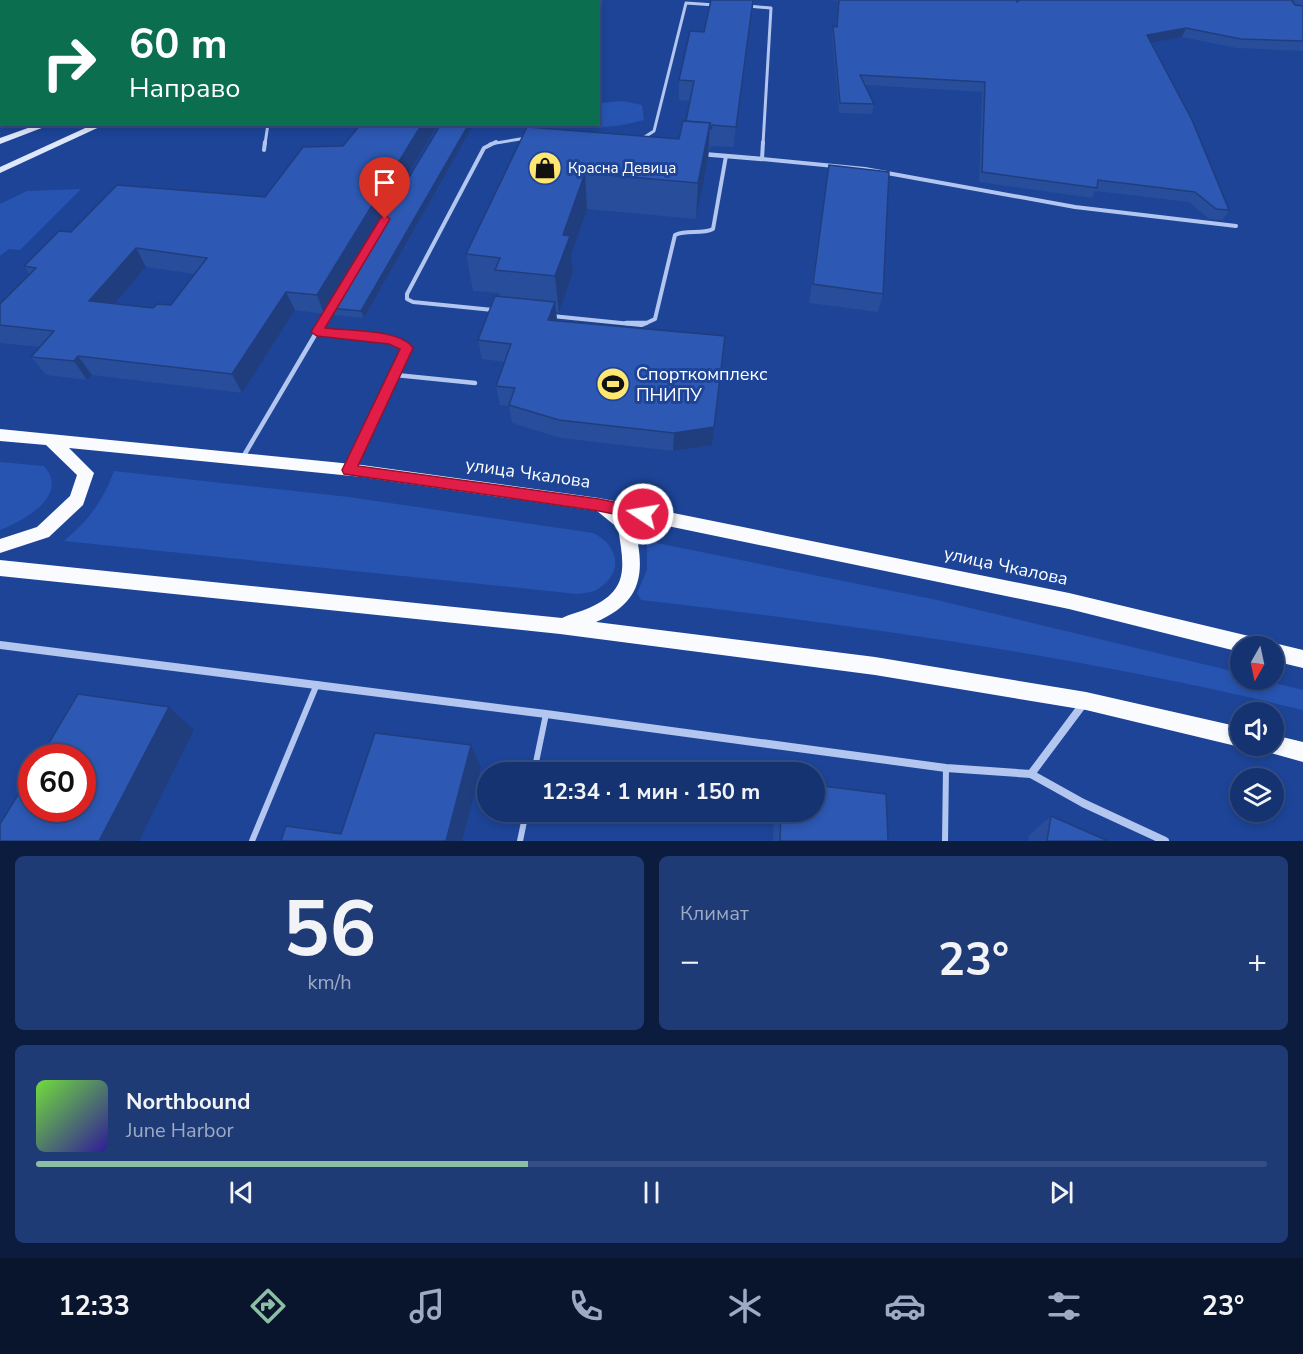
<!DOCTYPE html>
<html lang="ru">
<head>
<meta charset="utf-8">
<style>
	body { margin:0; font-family:"Nunito Sans",sans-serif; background:#1f3b76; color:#f1f3f6; height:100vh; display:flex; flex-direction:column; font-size:22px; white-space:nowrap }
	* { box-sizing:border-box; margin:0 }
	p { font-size:20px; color:#9eaac3 }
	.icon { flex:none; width:33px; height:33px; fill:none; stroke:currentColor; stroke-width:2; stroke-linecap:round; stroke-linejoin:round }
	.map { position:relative; height:841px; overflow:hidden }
	.side { display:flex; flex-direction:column; gap:15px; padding:15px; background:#0c1c3e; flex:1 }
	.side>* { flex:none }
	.banner { position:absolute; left:0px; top:0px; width:600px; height:126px; box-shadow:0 3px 9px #0003,0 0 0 2px #354e84; background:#0b6e4f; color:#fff; overflow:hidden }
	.needle { width:39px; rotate:189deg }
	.fabs { position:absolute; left:1230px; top:636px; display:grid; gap:12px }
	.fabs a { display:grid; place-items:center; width:54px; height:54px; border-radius:50%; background:#163371; box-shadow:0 3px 9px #0003,0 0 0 2px #354e84; font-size:30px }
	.speed { position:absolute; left:18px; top:744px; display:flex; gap:12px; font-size:30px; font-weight:700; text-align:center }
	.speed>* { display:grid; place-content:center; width:78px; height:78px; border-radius:50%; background:#163371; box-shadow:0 3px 9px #0003,0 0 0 2px #354e84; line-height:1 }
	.speed .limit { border:9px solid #d22; background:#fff; color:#111 }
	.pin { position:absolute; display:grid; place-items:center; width:51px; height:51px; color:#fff; margin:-62px -26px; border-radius:50% 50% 50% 0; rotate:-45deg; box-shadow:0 0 6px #0007 }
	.pin .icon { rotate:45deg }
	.me { position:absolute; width:66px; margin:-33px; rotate:282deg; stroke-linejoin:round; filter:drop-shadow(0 0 4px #0008) }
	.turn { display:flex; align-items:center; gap:21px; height:126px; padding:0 30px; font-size:27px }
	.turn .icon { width:78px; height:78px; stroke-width:2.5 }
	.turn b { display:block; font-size:42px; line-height:51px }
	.big { font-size:45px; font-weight:700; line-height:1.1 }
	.side .tile { flex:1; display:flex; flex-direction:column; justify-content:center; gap:9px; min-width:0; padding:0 21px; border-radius:9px; background:#1f3b76 }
	.side .dial { align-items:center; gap:0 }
	.dial b { font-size:78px; line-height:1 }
	.song { display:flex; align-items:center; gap:18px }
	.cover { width:72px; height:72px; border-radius:9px; background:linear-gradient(135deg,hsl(100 70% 55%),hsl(250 70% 35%)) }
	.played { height:6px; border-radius:3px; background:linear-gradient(90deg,#8abfa5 40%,#354e84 40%) }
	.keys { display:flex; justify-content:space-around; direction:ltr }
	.heat { display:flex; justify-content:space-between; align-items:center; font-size:33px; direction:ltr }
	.side .tiles { flex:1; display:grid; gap:15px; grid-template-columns:1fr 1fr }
	.tile:last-child { grid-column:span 2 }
	.trip { position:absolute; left:477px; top:762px; width:348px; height:60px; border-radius:30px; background:#163371; box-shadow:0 3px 9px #0003,0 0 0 2px #354e84; font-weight:700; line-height:60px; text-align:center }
	.dock { display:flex; height:96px; justify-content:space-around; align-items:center; background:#09142d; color:#9eaac3 }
	.dock .icon { width:42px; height:42px }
	.dock .current { color:#8abfa5 }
	.dock b { font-size:27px; color:#f1f3f6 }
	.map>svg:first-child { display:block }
	.green { fill:#2754b0 }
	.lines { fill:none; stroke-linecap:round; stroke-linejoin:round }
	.service-far3 { stroke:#b2c6ef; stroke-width:3 }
	.service-far2 { stroke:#b2c6ef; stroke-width:4 }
	.service-far1 { stroke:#b2c6ef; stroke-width:4.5 }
	.service { stroke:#b2c6ef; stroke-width:6 }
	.minor-far1 { stroke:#b2c6ef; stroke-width:4.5 }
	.minor { stroke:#b2c6ef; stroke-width:8 }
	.secondary { fill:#dfe8fb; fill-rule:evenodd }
	.primary { fill:#fafbff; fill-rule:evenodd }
	.tram { stroke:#fff; stroke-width:1.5 }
	.wall { fill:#274d9b; fill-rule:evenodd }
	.shaded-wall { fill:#203e7e }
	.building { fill:#2d59b4; stroke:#203e7e; stroke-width:1.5; fill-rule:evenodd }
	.route { fill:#e11d48; stroke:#92132f; stroke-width:1.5 }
	.labels { text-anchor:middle; stroke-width:6; stroke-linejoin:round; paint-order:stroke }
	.far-poi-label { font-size:15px; fill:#fff; stroke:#1d4497; text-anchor:start }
	.poi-label { font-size:18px; fill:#fff; stroke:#1d4497; text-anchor:start }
	.street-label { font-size:18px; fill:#fff; stroke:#1d4497 }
</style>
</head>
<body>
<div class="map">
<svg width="1303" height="841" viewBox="0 0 1303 841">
	<rect width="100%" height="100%" fill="#1d4497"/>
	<!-- green -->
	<g class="green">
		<path d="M 622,101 L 642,105 L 644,120 C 619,127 598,129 573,125 L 598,124 L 599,103 Z"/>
		<polygon points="81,189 20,250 9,249 0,256 0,204 27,191"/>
		<path d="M 0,462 L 44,466 C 70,495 24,521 0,530 Z"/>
		<path d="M 114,471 L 349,497 L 593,533 C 620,546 624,574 596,590 C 591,593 583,593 577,594 L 64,541 C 88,521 103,501 114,471 Z"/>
		<path d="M 652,542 L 937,600 L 1232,671 L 1240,674 L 1240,680 L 1262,680 L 1303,690 L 1303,710 C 1085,657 864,626 641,600 L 637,593 L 647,570 L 647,545 Z"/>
	</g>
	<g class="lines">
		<!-- service-far3 -->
		<g class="service-far3">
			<polyline points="309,0 311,2"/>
			<polyline points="335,2 339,0"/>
			<polyline points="748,6 771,8 763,144"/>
			<polyline points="643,138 654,131 686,3 715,5"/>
			<polyline points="265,144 268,124"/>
			<polyline points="490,144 526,138"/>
		</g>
		<!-- service-far2 -->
		<g class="service-far2">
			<polyline points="763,142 762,159 865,169 1075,207 1236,226"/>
			<polyline points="264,150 265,142"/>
			<polyline points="493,310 413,302 407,299 407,294 484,148 496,142"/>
			<polyline points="552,316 641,325"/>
			<polyline points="321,325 333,304"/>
			<path d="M 642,325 L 655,319 L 675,235 C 687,229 701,235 713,229 L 726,156"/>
		</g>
		<!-- service-far1 -->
		<g class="service-far1">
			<polyline points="626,323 646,323"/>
			<path d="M 317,331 C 346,334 382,331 407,348 L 350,468"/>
			<polyline points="396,375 475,383"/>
			<polyline points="243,457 322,323"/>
		</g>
		<!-- service -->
		<g class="service">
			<polyline points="534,772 546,714"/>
			<polyline points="252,841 317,684"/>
			<polyline points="520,841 526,812"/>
			<polyline points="945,841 946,768"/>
		</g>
		<!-- minor-far1 -->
		<polyline class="minor-far1" points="702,154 762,159"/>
		<!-- minor -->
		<g class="minor">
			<polyline points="0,645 546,714 946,768 1031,774 1083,803 1165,841"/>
			<polyline points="1031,774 1084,703"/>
		</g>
		<!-- secondary -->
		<g class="secondary">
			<polygon points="383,0 391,0 382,2"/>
			<polygon points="416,0 424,0 415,2"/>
			<polygon points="39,124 52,124 0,144 0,138"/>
			<polygon points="94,124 106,124 0,173 0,167"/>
		</g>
		<!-- primary -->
		<g class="primary">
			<path d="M 0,429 L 362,465 L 599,498 L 1069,593 L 1253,637 L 1260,640 L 1262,646 L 1240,646 L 1240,652 L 1069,609 L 629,518 C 636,525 636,535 638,544 C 645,584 633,606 596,622 L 875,657 L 1086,692 L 1240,727 L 1240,746 L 1244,746 L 1240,747 L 1086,710 L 875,675 L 560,634 L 0,576 L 0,560 L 562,618 C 570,614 580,612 589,608 C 630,590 624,566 618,528 L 597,511 L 362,477 L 69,448 L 94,473 L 83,505 L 49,537 L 0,553 L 0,539 L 37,527 L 70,496 L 77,475 L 46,445 L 0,441 Z"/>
			<polygon points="1274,643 1303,650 1303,668 1274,661 1274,646 1267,646"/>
			<polygon points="1274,735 1303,742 1303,762 1267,752 1264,746 1274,746"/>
		</g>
		<!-- tram -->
		<g class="tram">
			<polyline points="230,2 232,0"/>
			<polyline points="0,127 7,124"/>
		</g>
	</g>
	<!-- wall -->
	<g class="wall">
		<polygon points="0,0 189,0 187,2 2,2 2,28 0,28"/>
		<polygon points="711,0 754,0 734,147 711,146 710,150 709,150 708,159 696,219 587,209 571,256 573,272 559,313 556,312 557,320 725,336 712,445 673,451 561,438 512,423 509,406 500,405 496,386 505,362 482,359 478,340 500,297 499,293 473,291 466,254 527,127 679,139 686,121 690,101 679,100 679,80 704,32"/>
		<polygon points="829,0 1016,0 1017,2 1020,0 1303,0 1303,51 1236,48 1182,37 1152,42 1229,210 1223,220 1209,219 1189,202 1095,191 1092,198 979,182 982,92 865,85 874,104 872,114 839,113 832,35 833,26 836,27 838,1"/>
		<polygon points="474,124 364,318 333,315 330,308"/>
		<path d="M 435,129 L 324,314 L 295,310 L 242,393 L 92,375 L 87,380 L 46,375 L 31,357 L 40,347 L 0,343 L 0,304 L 29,274 L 24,266 L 265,197 L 343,146 ZM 146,267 L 195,274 L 171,305 L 153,308 L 115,304 Z"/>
		<polygon points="829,165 883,294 878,312 809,303"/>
		<polygon points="774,812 814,812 888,841 773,841"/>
		<polygon points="1051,816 1108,841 1028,841 1029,835"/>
	</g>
	<!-- shaded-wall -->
	<g class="shaded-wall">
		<polygon points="174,0 189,0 187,2 172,2"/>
		<polygon points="753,0 752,11 734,147 736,127"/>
		<polygon points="1186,28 1182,37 1143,44 1147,35"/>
		<polygon points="710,123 708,159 696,219 698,183"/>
		<polygon points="422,124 434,124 435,129 324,314 317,295"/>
		<polygon points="469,124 474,124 364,318 361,311"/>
		<polygon points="585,173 587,209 571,256 573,272 559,313 555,276 563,235"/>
		<polygon points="136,248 146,267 101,320 89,301"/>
		<polygon points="286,292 295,310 242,393 232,374"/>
		<polygon points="555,302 557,321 548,320"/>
		<polygon points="725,336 712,445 673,451 674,433"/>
		<polygon points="78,356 92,375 87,380 74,361"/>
		<polygon points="169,707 194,730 139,841 99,841"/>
		<polygon points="471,745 481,767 462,841 446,841"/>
	</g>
	<!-- building -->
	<g class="building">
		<polygon points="0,0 174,0 172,2 2,2 2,19 0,18"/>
		<polygon points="478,0 545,0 544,2 478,2"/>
		<polygon points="711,0 753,0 736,127 712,125 711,129 710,129 710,123 686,121 694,81 679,80 690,31 704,32"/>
		<polygon points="839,0 1016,0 1017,2 1020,0 1293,0 1292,1 1295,5 1303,6 1303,41 1241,39 1186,28 1147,35 1192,120 1229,210 1216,209 1195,192 1098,180 1097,188 982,172 985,82 860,75 874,104 840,103 833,26 837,27"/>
		<polygon points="683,121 710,123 698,183 585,173 563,235 570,236 555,276 495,270 500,258 466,254 527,127 679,139"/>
		<path d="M 361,124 L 422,124 L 317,295 L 286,292 L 232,374 L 78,356 L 74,361 L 31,357 L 54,331 L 0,325 L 0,304 L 36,268 L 24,266 L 59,231 L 71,232 L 117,185 L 265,197 L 303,147 L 343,146 ZM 136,248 L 207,258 L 171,305 L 157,304 L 153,308 L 89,301 Z"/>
		<polygon points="441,124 469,124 361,311 330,308"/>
		<polygon points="829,165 889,172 883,294 813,284"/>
		<polygon points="495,296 555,302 548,320 725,336 714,427 674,433 559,420 509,405 515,388 496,386 511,344 478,340"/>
		<polygon points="78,694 169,707 99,841 0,841 0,824 32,772 32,808 82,808 82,758 40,758"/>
		<polygon points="375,733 471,745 446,841 281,841 286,826 341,834"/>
		<polygon points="814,785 886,794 888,841 780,841 781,812 814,812"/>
		<polygon points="1051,816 1108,841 1047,841"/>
	</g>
	<!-- route -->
	<path class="route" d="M 385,215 L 390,219 L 325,328 C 348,331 401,329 413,348 L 358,466 L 599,499 L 648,509 L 651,514 L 648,518 L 643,520 L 599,511 L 344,474 L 342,470 L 400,349 L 389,344 L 317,336 L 311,332 L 380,219 Z"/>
	<!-- icons -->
	<defs>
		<symbol id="shop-disc" viewBox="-11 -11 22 22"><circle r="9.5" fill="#fee671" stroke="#1d4497"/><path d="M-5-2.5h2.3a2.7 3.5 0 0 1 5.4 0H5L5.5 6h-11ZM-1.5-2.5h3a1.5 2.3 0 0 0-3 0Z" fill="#111"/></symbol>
		<symbol id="stadium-disc" viewBox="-11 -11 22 22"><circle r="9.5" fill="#fee671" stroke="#1d4497"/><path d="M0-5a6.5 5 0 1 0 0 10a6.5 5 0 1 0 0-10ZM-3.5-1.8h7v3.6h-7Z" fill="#111"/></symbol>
	</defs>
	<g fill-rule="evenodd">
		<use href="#shop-disc" x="526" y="149" width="38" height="38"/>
		<use href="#stadium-disc" x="594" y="365" width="38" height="38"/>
	</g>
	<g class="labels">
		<!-- far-poi labels -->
		<g class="far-poi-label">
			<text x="568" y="173">Красна Девица</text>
		</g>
		<!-- poi labels -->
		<g class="poi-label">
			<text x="636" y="380">Спорткомплекс<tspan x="636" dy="21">ПНИПУ</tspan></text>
		</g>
		<!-- street labels -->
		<g class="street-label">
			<text transform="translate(528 473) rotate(8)" y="6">улица Чкалова</text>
			<text transform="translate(1006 566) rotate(12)" y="6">улица Чкалова</text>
		</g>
	</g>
</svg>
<div class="fabs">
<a><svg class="needle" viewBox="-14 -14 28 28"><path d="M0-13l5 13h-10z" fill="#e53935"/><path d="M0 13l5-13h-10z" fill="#9eaac3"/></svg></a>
<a><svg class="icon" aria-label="sound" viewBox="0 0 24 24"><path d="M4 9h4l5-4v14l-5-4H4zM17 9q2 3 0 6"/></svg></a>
<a><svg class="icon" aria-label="layers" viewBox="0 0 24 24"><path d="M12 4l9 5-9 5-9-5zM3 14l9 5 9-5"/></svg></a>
</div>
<div class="speed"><div class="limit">60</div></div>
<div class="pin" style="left:385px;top:219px;background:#d93025"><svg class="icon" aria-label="arrive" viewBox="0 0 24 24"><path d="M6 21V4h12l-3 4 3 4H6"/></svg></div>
<svg class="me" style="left:643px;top:514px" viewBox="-20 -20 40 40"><circle r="17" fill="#e11d48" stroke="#fff" stroke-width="3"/><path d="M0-11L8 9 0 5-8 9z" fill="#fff"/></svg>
<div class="trip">12:34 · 1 мин · 150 m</div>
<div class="banner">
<div class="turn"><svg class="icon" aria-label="right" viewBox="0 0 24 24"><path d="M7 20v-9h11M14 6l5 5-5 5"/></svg><div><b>60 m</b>Направо</div></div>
</div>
</div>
<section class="side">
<div class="tiles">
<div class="tile dial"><b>56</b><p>km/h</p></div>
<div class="tile"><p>Климат</p>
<div class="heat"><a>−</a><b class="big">23°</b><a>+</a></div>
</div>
<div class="tile">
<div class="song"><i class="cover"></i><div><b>Northbound</b><p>June Harbor</p></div></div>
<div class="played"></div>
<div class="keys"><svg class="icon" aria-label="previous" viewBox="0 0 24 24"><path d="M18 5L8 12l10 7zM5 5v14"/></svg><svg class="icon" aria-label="pause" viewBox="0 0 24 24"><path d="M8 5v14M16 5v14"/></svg><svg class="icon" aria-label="next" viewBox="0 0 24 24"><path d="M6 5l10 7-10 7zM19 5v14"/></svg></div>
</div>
</div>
</section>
<nav class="dock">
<b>12:33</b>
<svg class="icon current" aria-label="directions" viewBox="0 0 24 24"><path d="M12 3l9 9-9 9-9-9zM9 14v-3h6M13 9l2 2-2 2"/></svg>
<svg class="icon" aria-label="music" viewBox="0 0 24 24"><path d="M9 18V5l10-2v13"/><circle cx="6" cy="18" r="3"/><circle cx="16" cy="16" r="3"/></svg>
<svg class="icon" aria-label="phone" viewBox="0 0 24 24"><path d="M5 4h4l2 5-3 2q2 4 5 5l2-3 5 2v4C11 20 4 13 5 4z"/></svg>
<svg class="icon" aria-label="climate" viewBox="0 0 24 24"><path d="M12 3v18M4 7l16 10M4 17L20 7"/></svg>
<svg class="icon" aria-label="car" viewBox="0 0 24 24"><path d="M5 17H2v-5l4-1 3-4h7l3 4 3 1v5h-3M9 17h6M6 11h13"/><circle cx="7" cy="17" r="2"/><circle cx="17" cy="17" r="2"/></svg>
<svg class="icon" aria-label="filters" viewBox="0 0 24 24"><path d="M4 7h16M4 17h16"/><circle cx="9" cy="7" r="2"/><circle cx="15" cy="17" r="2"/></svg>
<b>23°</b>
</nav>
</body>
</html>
